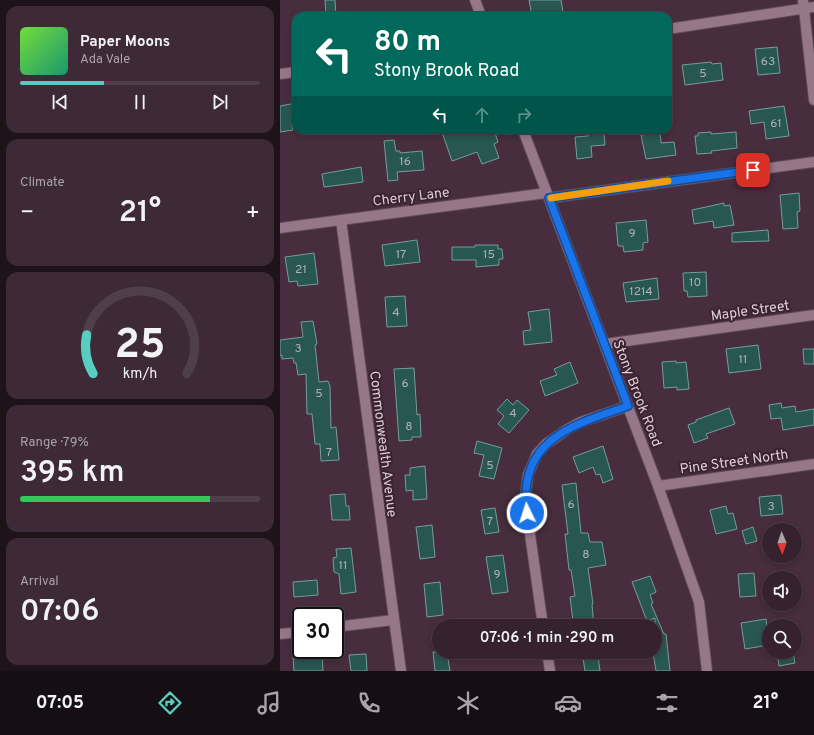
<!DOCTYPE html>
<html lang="en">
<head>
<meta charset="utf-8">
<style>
	body { margin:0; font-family:Overpass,sans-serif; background:#3d2a36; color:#f1f3f6; height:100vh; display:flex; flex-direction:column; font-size:15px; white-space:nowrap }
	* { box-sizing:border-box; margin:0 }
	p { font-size:13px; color:#aaa4aa }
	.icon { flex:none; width:22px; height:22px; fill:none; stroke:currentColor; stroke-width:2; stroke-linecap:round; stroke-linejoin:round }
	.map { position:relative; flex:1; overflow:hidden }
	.panel { display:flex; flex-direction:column; gap:6px; padding:6px; background:#1d1319; width:280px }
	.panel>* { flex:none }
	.guide { position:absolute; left:12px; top:12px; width:380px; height:122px; border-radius:12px; box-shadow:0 2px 6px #0003,0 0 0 1px #4f3f4a; background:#00695c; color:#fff; overflow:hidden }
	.needle { width:26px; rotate:178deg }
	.buttons { position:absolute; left:482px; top:523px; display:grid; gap:8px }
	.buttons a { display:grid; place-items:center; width:40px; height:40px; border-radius:50%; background:#35222e; box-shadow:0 2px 6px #0003,0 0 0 1px #4f3f4a; font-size:20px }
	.speed { position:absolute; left:12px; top:607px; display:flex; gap:8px; font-size:20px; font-weight:700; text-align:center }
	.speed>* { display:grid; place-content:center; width:52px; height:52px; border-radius:50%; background:#35222e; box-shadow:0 2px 6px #0003,0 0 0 1px #4f3f4a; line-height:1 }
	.speed .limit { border:2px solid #111; border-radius:6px; background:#fff; color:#111 }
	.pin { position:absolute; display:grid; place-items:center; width:34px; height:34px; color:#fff; margin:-17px; border-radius:8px; box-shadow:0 2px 6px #0006 }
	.me { position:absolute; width:44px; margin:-22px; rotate:356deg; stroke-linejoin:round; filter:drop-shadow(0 0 3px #0008) }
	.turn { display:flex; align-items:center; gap:14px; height:84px; padding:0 16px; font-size:18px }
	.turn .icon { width:52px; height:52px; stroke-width:2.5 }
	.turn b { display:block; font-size:28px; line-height:34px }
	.lanes { display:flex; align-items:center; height:38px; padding:0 16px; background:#0003; justify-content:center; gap:20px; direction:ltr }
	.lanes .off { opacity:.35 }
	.big { font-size:30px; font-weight:600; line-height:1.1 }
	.panel .tile { flex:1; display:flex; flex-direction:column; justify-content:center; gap:6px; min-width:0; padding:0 14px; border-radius:12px; background:#3d2a36 }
	.panel .dial { align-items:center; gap:0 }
	.dial svg { height:104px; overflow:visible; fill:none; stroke:#4f3f4a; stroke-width:7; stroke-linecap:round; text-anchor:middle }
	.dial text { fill:#f1f3f6; stroke:none }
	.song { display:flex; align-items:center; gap:12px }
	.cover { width:48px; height:48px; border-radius:6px; background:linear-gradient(135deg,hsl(100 70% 55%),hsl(160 70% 35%)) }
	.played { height:4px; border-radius:2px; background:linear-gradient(90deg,#57cec2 35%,#4f3f4a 35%) }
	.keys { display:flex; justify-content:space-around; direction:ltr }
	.heat { display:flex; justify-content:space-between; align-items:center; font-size:22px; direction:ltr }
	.charge { height:6px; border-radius:3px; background:linear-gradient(90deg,#34c759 79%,#4f3f4a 0) }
	.trip { position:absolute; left:152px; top:619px; width:230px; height:40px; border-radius:20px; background:#35222e; box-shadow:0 2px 6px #0003,0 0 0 1px #4f3f4a; font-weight:600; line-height:40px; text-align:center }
	.tab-bar { display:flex; height:64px; justify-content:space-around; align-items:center; background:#150e12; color:#aaa4aa }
	.tab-bar .icon { width:28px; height:28px }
	.tab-bar .current { color:#57cec2 }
	.tab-bar b { font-size:18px; color:#f1f3f6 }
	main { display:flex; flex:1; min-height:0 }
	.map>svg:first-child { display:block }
	.building { fill:#285651; stroke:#759e98 }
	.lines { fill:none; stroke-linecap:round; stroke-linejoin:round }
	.street-casing { stroke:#5f4955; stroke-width:12 }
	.secondary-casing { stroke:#5f4955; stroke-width:12 }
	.street { stroke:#967789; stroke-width:10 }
	.secondary { stroke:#967789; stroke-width:10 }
	.route-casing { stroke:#114b97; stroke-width:10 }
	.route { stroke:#1a73e8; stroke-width:7 }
	.slow { stroke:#f59e0b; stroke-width:7 }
	.labels { text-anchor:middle; stroke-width:4; stroke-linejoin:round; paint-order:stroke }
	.number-label { font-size:12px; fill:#b1b0b6 }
	.street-label { font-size:14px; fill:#dfced7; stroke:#3c2332 }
</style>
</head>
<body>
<main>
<section class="panel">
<div class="tile">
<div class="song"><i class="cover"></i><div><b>Paper Moons</b><p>Ada Vale</p></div></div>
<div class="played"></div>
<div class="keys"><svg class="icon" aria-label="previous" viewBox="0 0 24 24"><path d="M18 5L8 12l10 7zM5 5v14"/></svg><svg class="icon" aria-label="pause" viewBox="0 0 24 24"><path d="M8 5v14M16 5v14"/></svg><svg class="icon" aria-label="next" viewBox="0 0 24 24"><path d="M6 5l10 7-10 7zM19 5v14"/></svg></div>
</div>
<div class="tile"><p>Climate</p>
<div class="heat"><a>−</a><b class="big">21°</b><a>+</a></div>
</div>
<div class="tile dial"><svg viewBox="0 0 100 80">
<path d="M14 69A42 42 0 1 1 86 69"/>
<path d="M14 69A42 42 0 0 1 9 39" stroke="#57cec2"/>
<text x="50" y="56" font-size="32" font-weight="700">25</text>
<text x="50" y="72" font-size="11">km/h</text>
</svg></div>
<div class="tile"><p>Range · 79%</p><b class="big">395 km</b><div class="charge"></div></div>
<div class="tile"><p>Arrival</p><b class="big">07:06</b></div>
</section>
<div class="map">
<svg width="534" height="671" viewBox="0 0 534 671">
	<rect width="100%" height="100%" fill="#472d3d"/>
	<!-- building -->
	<g class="building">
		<polygon points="45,0 55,0 56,16 46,16"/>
		<polygon points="249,0 281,0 283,12 252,16"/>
		<polygon points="497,47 500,73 478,75 475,49"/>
		<polygon points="431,62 432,64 441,63 443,80 405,85 402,65"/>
		<polygon points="16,103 16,122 11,123 13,130 0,132 0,106"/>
		<polygon points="504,106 509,136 486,139 484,122 471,124 469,111"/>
		<polygon points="178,130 214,130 218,142 214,144 219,158 202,164 197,152 172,161 163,135"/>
		<polygon points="324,132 325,145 311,146 312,157 297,159 295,137 308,136 308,133"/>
		<polygon points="431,132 431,134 456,132 457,148 431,151 432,153 417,154 415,136 418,136 418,133"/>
		<polygon points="380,133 381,143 394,142 396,155 366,159 361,135"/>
		<polygon points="114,140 116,151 120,151 120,153 142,151 144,170 117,172 118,180 108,181 104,141"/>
		<polygon points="81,167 83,182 44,187 42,174"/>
		<polygon points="519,193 520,211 517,212 518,228 503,229 500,195"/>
		<polygon points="444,203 444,206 450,205 454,225 434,228 433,221 414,224 412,210"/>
		<polygon points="366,220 368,242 363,243 363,250 344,252 343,246 338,246 336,223"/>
		<polygon points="488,230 489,241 452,242 452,233"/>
		<polygon points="137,240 140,262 105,266 102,245"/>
		<polygon points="195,245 218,245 218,249 222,249 223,259 219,259 219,265 196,267 196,260 172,260 172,247 195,247"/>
		<polygon points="34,253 38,284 18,286 17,281 9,282 5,257"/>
		<polygon points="426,272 427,296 408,297 407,291 404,291 403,273"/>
		<polygon points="377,278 379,299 346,302 343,283"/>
		<polygon points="125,296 127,326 107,327 105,297"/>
		<polygon points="269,309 272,342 244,345 243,331 251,330 248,312"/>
		<polygon points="33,321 37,344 35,345 39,382 48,381 50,386 51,428 56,427 59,460 41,461 40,444 35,444 32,414 27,414 26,374 18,375 16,363 14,363 13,358 2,359 2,355 0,356 0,340 23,337 21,322"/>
		<polygon points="478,345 481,369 449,373 446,349"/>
		<polygon points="523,349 534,349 534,364 524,364"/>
		<polygon points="396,361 396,363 406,362 409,389 397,390 397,387 384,388 382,362"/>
		<polygon points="290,362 298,383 265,396 260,381 277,375 274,369"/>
		<polygon points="134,368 137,415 140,414 141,437 132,437 132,440 119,441 114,369"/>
		<polygon points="227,399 233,405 237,400 249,410 229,433 218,424 224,416 217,410"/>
		<polygon points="501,403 502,408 515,406 516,412 534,409 534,425 503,430 501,418 491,419 489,405"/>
		<polygon points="449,408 455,424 426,434 428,438 414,443 408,425 416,422 416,420"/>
		<polygon points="197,441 222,448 214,479 199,476 204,455 194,453"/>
		<polygon points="323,446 333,479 323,483 320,474 316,475 313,467 299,473 293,457"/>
		<polygon points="145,466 147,499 133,500 133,490 126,491 125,475 130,475 130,468"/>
		<polygon points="296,483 301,533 308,533 310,542 322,542 326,565 308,568 313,604 312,605 314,626 298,626 297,621 293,621 290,597 295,596 291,570 289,570 285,534 288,534 282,485"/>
		<polygon points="65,494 66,506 69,506 70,520 52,520 50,495"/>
		<polygon points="501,495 503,514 481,516 479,497"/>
		<polygon points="446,506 448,514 453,513 457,529 436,534 430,510"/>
		<polygon points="215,508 219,532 205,534 201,510"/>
		<polygon points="152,525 155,557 140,559 136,527"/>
		<polygon points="473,527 477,541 466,544 462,531"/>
		<polygon points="71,548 76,592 61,594 59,574 54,572 53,558 57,557 56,549"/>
		<polygon points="223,555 228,592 212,594 206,557"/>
		<polygon points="474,573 476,596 460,597 458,574"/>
		<polygon points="370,576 376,592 370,595 373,603 371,604 384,634 386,634 390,671 376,671 373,652 375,652 375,618 367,621 352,582"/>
		<polygon points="37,580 38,595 14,597 13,582"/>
		<polygon points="160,582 163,615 147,617 144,584"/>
		<polygon points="486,619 489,645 465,649 461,623"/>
		<polygon points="153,652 167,652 170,671 155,671"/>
		<polygon points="513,652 515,663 499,666 497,653"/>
		<polygon points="86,654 87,671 71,671 69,655"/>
		<polygon points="42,655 43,671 14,671 13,657"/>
		<polygon points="318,656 320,671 305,671 303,658"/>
	</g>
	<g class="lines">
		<defs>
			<g id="street">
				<polyline points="523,0 534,100"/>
				<polyline points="388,29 534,7"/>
				<polyline points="0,74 16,72"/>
				<polyline points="269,198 534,162"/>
				<polyline points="61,220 121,671"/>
				<polyline points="0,228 266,193"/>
				<polyline points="325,344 534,315"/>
				<polyline points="378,486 534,464"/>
				<polyline points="263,626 245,499 248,475 257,454 266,444 288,429 301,422 348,406"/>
				<polyline points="55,627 113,620"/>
				<polyline points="0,634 21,632"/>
				<polyline points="267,652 270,671"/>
			</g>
			<g id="secondary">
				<polyline points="195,0 201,16"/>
				<polyline points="243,130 378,486 419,602 427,671"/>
			</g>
		</defs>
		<!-- street casing -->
		<use href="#street" class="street-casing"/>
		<!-- secondary casing -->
		<use href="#secondary" class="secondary-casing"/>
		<!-- street -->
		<use href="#street" class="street"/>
		<!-- secondary -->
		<use href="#secondary" class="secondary"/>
	</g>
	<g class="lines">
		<defs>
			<path id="route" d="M 247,513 C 237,440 292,425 348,406 L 269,198 L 473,170"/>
		</defs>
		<!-- route casing -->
		<use href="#route" class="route-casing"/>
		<!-- route -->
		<use href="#route" class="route"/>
		<!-- slow -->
		<polyline class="slow" points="271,198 388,181"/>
	</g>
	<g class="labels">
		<!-- number labels -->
		<g class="number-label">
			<text x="488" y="65">63</text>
			<text x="423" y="77">5</text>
			<text x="496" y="127">61</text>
			<text x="125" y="165">16</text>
			<text x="352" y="237">9</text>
			<text x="121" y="258">17</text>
			<text x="209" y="258">15</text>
			<text x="21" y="273">21</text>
			<text x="415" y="286">10</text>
			<text x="361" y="295">1214</text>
			<text x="116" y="316">4</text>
			<text x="18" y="352">3</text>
			<text x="463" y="363">11</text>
			<text x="125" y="387">6</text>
			<text x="39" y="397">5</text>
			<text x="233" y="417">4</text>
			<text x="129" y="430">8</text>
			<text x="49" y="456">7</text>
			<text x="210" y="469">5</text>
			<text x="291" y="508">6</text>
			<text x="491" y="510">3</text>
			<text x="210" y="525">7</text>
			<text x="306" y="558">8</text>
			<text x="63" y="569">11</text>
			<text x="217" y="578">9</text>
		</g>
		<!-- street labels -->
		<g class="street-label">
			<text transform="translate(131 196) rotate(-7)" y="5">Cherry Lane</text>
			<text transform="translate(470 310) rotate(-8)" y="5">Maple Street</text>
			<text transform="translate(358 393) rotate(69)" y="5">Stony Brook Road</text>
			<text transform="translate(104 444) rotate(83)" y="5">Commonwealth Avenue</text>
			<text transform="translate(454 461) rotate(-8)" y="5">Pine Street North</text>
		</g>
	</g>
</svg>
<div class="buttons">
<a><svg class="needle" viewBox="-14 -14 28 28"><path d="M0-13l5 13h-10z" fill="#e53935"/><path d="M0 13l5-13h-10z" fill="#aaa4aa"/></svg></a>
<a><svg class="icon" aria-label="sound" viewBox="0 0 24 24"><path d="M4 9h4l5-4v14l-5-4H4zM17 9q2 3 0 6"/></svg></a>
<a><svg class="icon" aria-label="search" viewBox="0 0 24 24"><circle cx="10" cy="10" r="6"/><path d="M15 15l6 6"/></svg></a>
</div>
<div class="speed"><div class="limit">30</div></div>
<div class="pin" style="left:473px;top:170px;background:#d93025"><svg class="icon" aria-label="arrive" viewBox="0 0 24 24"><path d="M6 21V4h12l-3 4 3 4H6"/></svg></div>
<svg class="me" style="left:247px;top:513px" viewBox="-20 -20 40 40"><circle r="17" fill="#1a73e8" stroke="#fff" stroke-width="3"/><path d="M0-11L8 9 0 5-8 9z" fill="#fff"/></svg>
<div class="trip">07:06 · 1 min · 290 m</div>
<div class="guide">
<div class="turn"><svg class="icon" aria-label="left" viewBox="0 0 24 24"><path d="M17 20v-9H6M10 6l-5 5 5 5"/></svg><div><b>80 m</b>Stony Brook Road</div></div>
<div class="lanes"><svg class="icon" aria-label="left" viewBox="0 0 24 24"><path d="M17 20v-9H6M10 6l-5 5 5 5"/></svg><svg class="icon off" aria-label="ahead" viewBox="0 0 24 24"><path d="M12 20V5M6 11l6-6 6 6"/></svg><svg class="icon off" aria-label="right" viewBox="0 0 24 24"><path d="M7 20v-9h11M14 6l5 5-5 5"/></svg></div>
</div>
</div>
</main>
<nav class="tab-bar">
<b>07:05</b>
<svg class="icon current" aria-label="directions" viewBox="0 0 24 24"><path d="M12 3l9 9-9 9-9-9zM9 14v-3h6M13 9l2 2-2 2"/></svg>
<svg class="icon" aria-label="music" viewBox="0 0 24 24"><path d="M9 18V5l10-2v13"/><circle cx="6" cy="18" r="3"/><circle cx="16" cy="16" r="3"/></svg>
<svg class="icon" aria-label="phone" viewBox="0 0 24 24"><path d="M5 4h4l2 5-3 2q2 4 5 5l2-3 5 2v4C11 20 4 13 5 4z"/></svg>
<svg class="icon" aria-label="climate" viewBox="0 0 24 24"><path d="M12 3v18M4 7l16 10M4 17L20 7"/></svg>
<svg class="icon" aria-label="car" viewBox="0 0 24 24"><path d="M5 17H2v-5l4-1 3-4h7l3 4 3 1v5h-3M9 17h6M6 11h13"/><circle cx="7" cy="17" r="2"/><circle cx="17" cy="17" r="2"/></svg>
<svg class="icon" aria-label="filters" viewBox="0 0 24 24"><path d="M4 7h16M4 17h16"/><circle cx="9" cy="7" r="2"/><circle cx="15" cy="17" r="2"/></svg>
<b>21°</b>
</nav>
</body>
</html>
